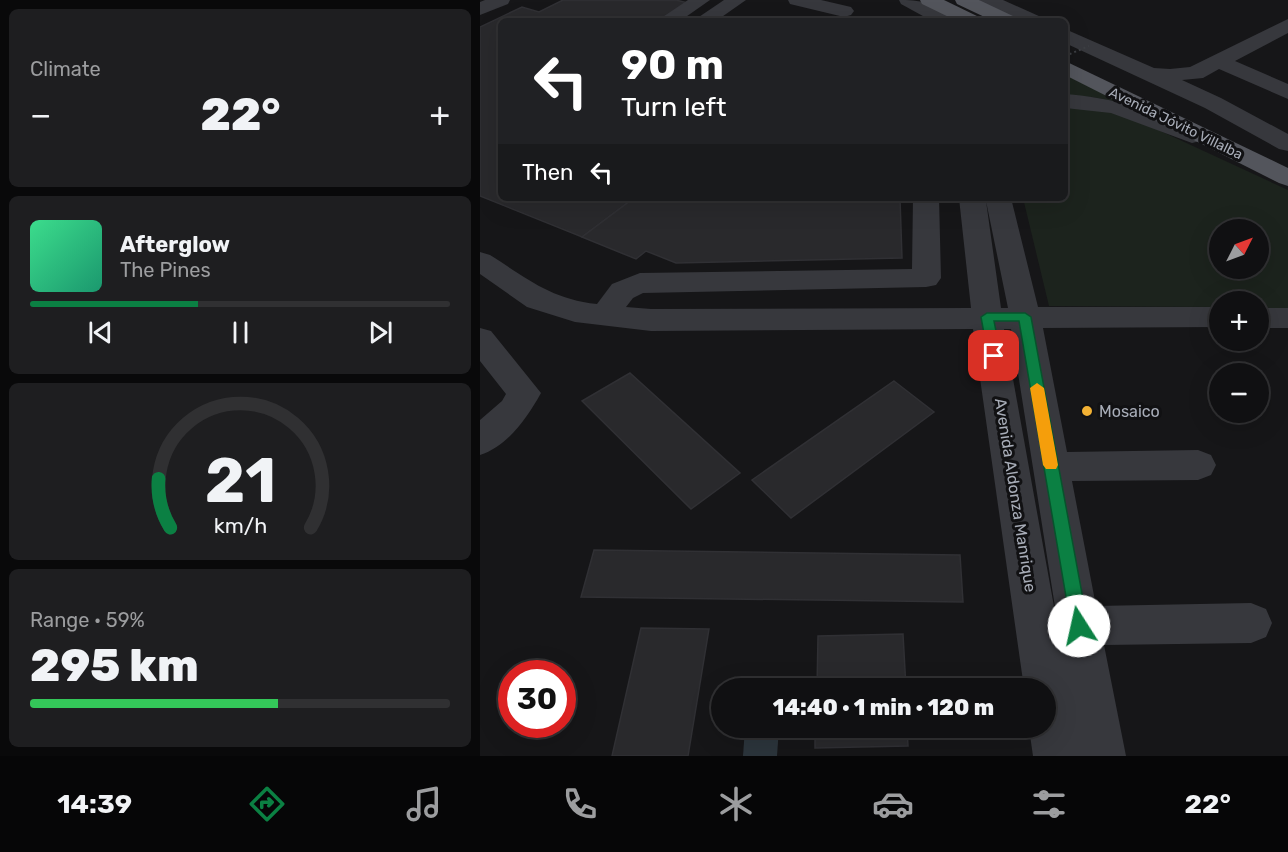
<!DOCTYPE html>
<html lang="en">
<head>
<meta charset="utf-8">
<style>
	body { margin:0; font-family:Rubik,sans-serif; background:#1e1e20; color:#f1f3f6; height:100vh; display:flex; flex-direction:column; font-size:22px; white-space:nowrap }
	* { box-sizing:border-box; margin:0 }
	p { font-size:20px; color:#9c9d9f }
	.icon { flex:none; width:33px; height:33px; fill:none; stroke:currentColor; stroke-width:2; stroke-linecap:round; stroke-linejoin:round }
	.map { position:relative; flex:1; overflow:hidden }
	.side { display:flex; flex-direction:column; gap:9px; padding:9px; background:#09090a; width:480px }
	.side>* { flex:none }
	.top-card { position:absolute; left:18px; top:18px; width:570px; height:183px; border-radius:9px; box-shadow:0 6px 24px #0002,0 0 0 2px #303032; background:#202124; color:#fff; overflow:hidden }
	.needle { width:39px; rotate:48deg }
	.buttons { position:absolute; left:729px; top:219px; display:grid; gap:12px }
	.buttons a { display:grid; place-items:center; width:60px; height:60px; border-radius:50%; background:#101012; box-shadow:0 6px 24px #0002,0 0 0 2px #303032; font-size:30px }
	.speed { position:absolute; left:18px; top:660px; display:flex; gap:12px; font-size:30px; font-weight:700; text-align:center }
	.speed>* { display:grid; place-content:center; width:78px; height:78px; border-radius:50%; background:#101012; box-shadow:0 6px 24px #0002,0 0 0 2px #303032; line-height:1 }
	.speed .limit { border:9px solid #d22; background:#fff; color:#111 }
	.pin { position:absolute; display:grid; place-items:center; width:51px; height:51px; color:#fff; margin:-26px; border-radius:12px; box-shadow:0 3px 9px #0006 }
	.me { position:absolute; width:66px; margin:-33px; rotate:350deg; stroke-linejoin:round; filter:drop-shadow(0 0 4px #0008) }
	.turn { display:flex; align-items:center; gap:21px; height:126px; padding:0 24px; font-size:27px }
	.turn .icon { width:78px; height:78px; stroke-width:2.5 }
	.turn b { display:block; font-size:42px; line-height:51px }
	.then { display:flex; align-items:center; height:57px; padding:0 24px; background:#0003; gap:12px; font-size:22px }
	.big { font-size:45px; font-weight:800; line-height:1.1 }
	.side .widget { flex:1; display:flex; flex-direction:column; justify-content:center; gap:9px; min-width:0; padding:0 21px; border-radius:9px; background:#1e1e20 }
	.side .dial { align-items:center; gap:0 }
	.dial svg { height:156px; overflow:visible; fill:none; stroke:#303032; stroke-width:7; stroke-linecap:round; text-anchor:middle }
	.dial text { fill:#f1f3f6; stroke:none }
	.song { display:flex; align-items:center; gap:18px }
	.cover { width:72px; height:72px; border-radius:9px; background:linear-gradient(135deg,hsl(150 70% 55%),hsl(160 70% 35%)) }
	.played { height:6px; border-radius:3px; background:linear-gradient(90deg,#0b8043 40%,#303032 40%) }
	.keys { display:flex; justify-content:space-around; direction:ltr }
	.heat { display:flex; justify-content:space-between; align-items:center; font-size:33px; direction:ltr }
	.charge { height:9px; border-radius:4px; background:linear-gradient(90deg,#34c759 59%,#303032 0) }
	.trip { position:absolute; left:231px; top:678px; width:345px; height:60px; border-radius:30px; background:#101012; box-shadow:0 6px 24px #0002,0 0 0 2px #303032; font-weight:800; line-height:60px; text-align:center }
	.tab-bar { display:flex; height:96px; justify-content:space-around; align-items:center; background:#060607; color:#9c9d9f }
	.tab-bar .icon { width:42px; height:42px }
	.tab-bar .active { color:#0b8043 }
	.tab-bar b { font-size:27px; color:#f1f3f6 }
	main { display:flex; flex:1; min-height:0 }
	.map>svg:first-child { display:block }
	.green { fill:#1c231d; fill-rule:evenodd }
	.water { fill:#2c353c }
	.building { fill:#29292c; stroke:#303034; stroke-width:1.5 }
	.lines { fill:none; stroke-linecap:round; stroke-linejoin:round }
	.minor { fill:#37383d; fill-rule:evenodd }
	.major { fill:#53555c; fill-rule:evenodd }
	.path-bridge { stroke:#3d3f44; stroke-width:2; stroke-dasharray:2 3; stroke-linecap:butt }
	.route { fill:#0b8043; stroke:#07532c; stroke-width:1.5 }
	.slow { fill:#f59e0b }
	.poi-dot { fill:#f2b134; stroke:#111113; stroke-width:2 }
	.labels { text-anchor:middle; stroke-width:6; stroke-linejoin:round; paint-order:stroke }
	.far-street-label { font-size:14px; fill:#a8adb8; stroke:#111113 }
	.poi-label { font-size:16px; fill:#a8adb8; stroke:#111113; text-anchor:start }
	.street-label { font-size:16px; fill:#a8adb8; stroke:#111113 }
</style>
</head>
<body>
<main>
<section class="side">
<div class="widget"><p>Climate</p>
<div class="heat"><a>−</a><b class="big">22°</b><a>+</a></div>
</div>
<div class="widget">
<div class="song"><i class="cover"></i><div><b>Afterglow</b><p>The Pines</p></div></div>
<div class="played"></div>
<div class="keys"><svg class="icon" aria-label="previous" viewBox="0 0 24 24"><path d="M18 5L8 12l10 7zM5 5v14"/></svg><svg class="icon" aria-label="pause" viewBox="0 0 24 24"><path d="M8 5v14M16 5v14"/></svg><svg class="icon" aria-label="next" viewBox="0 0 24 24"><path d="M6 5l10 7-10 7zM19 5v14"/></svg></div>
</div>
<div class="widget dial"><svg viewBox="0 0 100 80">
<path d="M14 69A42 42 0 1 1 86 69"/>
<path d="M14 69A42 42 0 0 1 8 44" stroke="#0b8043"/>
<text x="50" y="56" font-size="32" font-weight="700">21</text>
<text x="50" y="72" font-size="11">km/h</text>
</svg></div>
<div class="widget"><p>Range · 59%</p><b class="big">295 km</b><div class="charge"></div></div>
</section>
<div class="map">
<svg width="808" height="756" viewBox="0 0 808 756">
	<rect width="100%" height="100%" fill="#161618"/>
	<!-- green -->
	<g class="green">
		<polygon points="585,73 648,104 612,97 585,96"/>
		<path d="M 594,108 L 619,108 L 648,116 L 808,190 L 808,308 L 779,308 L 778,302 L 740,302 L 739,307 L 569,306 L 543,198 L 585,198 L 585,109 ZM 740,230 L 778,230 L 778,268 L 740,268 Z"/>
	</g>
	<!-- water -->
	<polygon class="water" points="265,728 299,728 297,756 263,756"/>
	<!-- building -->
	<g class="building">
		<polygon points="83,0 196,0 208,3 177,21 21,21 21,198 154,198 102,237 0,196 0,27 42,7 59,12"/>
		<polygon points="154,198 420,198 422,258 196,263 166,251 156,259 102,237"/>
		<polygon points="150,373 260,473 211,509 102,401"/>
		<polygon points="414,381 454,412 311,518 272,480"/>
		<polygon points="114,550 480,555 483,602 101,597"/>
		<polygon points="161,628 229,629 208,756 132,756"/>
		<polygon points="423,634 426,688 337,688 338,636"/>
		<polygon points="335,728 427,728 428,746 335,748"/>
	</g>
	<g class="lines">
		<!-- minor -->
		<g class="minor">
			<polygon points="5,0 30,0 28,4 0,15 0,2"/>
			<polygon points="208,0 230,0 200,21 177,21"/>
			<polygon points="244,0 266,0 236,21 213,21"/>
			<polygon points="308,0 341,0 371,7 374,11 371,15 364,17 310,4"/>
			<path d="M 419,0 C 437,0 459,2 471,18 L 469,21 L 452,21 L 421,4 Z"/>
			<polygon points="499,0 523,0 561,17 564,21 538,21 501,4"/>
			<polygon points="808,19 808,33 755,61 808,84 808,99 739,69 723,78 702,80 741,98 808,134 808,151 799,149 725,108 585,43 585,29 674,68 690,69 710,67"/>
			<path d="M 585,94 C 633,97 676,112 720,131 L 724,136 L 720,141 L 712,143 L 631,113 L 585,108 Z"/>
			<path d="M 433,198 L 459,198 L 461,278 L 456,285 L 446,287 L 163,293 L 153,298 L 146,307 L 171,309 L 491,308 L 479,198 L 531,198 L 558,307 L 740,307 L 740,327 L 563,328 L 587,452 L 718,450 L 731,455 L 736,465 L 731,475 L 718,480 L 592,481 L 616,606 L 771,603 L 786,609 L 792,623 L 786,637 L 771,643 L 624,645 L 646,756 L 553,756 L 549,728 L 566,728 L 566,688 L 544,688 L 493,329 L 171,331 L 95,322 L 47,307 L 0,274 L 0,252 L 10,255 C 48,279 71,299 117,304 L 132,284 L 160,273 L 432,269 ZM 506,201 L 528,308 L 521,308 ZM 524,329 L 531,329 L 582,651 Z"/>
			<rect x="778" y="308" width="30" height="20"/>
			<path d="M 0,328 L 11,331 L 61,393 C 47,418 28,446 0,455 L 0,420 L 22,401 L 26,394 L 0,361 Z"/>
		</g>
		<!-- major -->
		<g class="major">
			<polygon points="440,0 464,0 499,17 502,21 477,21 442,4"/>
			<polygon points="475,0 499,0 535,17 538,21 513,21 477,4"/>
			<polygon points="585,61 808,168 808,186 799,183 585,75"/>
		</g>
		<!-- path-bridge -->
		<polyline class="path-bridge" points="585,56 609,46"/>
	</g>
	<!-- route -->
	<polygon class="route" points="507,313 545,313 551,317 608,626 606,631 599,634 593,631 591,626 539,321 514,321 521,356 514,361 508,356 501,317"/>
	<!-- slow -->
	<polygon class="slow" points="557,383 564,388 578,465 576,469 566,469 563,465 550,388"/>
	<!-- markers -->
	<circle class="poi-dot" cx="607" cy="411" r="6"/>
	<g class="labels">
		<!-- far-street labels -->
		<g class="far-street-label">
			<text transform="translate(696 123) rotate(26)" y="5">Avenida Jóvito Villalba</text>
		</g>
		<!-- poi labels -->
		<g class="poi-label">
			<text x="619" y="417">Mosaico</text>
		</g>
		<!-- street labels -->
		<g class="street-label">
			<text transform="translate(536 495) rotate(81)" y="6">Avenida Aldonza Manrique</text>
		</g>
	</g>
</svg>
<div class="buttons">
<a><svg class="needle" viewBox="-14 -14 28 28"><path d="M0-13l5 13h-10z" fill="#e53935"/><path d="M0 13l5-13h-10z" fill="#9c9d9f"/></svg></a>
<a>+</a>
<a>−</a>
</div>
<div class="speed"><div class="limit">30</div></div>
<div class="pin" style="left:514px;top:356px;background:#d93025"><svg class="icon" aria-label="arrive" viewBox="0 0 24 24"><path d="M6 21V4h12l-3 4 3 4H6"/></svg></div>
<svg class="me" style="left:599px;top:626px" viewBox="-20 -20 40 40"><circle r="19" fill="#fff"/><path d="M0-13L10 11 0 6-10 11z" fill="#0b8043"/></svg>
<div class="trip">14:40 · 1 min · 120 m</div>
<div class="top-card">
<div class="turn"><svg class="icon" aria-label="left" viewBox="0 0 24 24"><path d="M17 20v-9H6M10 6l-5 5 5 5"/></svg><div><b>90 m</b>Turn left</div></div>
<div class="then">Then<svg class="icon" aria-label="left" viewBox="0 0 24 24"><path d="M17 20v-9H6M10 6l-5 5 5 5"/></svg></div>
</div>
</div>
</main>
<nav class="tab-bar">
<b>14:39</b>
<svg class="icon active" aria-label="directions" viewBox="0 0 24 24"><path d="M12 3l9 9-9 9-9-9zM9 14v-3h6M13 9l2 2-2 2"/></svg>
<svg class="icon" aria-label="music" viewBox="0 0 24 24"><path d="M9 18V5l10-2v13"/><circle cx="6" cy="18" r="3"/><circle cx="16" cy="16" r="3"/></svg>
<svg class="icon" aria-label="phone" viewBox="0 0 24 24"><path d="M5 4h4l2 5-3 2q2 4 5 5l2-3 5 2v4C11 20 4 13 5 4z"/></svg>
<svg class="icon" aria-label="climate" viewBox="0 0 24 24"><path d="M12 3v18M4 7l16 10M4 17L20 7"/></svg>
<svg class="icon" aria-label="car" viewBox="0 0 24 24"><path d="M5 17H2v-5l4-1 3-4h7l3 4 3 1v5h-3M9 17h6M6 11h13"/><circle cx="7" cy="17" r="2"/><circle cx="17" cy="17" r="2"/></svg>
<svg class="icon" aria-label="filters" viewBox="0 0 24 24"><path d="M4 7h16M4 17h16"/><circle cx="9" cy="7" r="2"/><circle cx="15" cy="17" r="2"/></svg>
<b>22°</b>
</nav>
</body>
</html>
